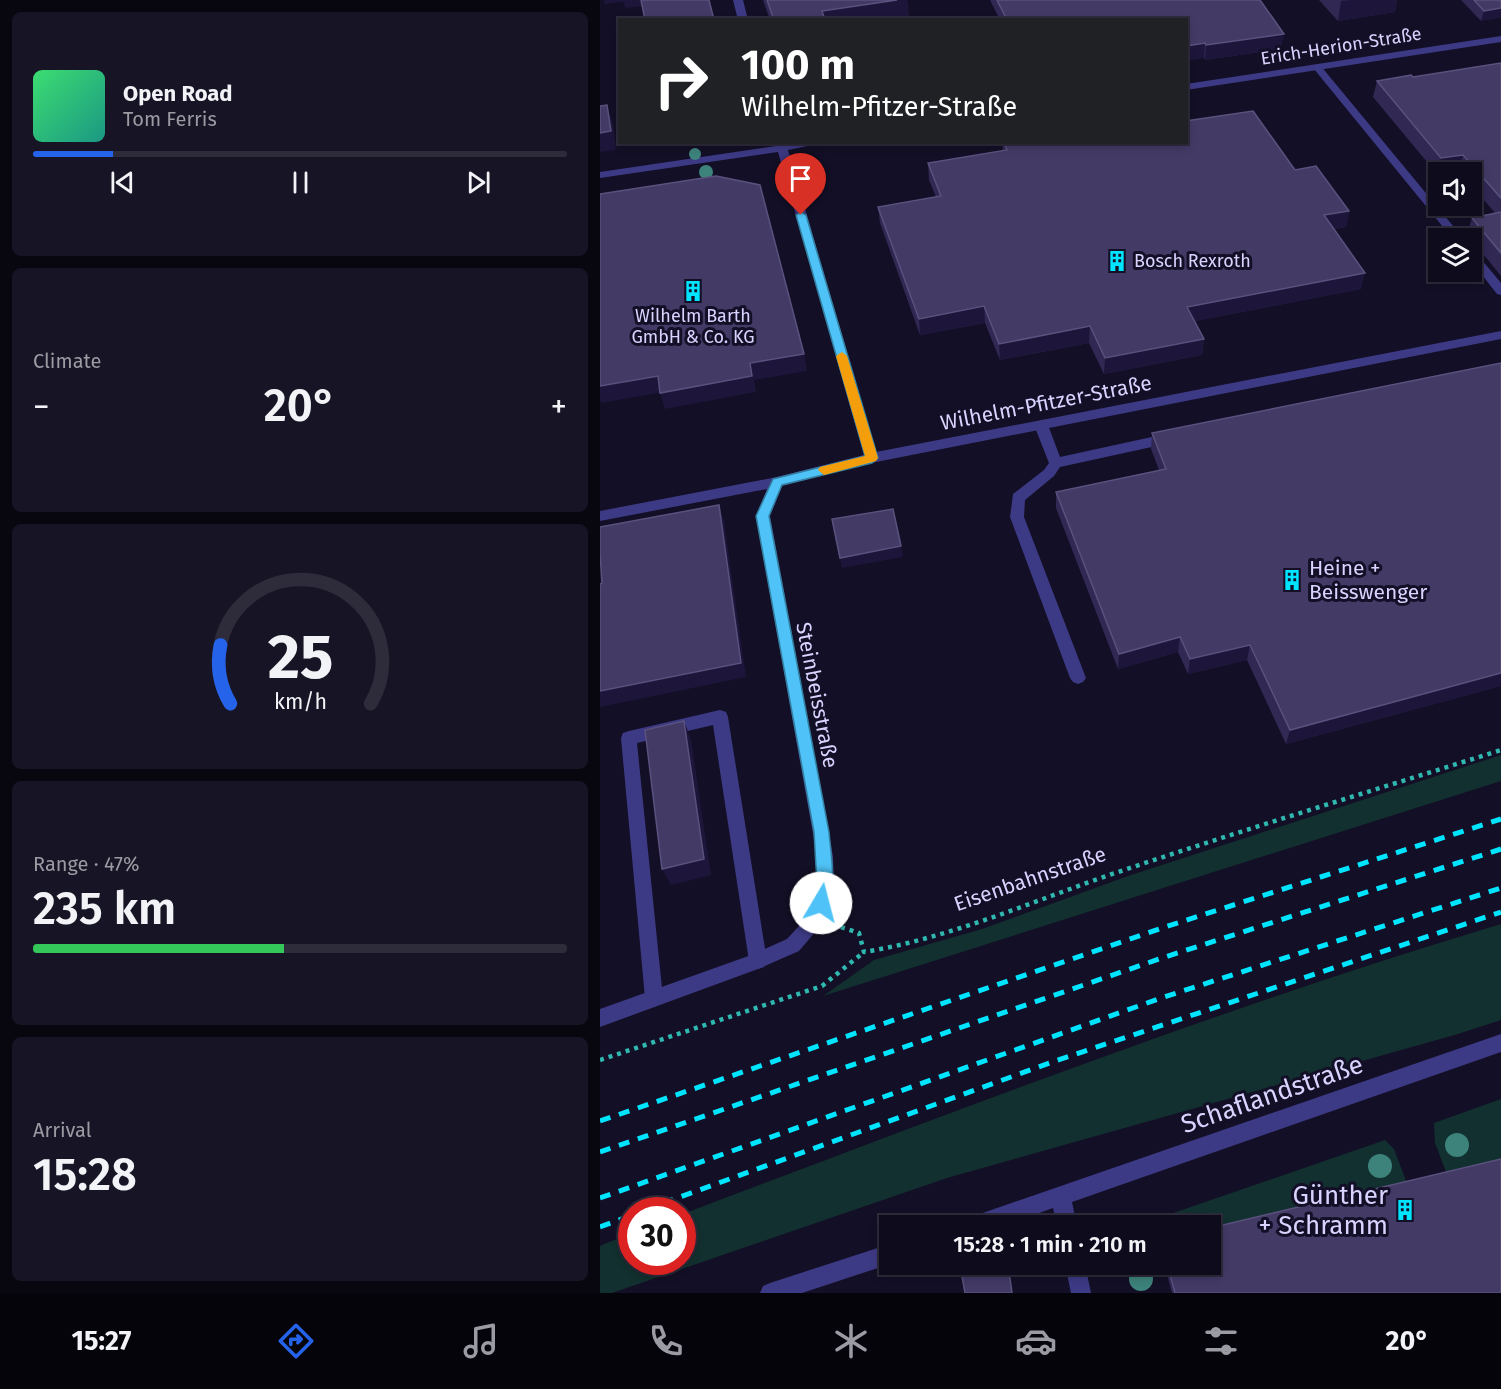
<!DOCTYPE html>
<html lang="en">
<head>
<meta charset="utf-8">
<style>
	body { margin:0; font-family:"Fira Sans",sans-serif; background:#171425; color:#f1f3f6; height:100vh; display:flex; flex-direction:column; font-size:22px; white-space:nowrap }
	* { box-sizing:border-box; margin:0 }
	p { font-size:20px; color:#9b9ba3 }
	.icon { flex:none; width:33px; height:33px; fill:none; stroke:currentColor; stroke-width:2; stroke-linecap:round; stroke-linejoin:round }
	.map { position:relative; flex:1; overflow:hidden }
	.sheet { display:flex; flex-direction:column; gap:12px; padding:12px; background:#08060f; width:600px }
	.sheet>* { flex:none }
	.top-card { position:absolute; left:18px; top:18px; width:570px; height:126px; border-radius:0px; box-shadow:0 3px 9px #0003,0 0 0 2px #2e2b3b; background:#202124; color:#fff; overflow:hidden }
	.controls { position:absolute; left:828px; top:162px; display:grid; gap:12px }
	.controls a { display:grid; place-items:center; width:54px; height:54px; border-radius:0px; background:#0e0b1c; box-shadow:0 3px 9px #0003,0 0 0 2px #2e2b3b; font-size:30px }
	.speed { position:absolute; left:18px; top:1197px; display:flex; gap:12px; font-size:30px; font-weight:700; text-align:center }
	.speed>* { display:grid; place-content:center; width:78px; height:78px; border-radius:50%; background:#0e0b1c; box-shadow:0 3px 9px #0003,0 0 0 2px #2e2b3b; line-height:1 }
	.speed .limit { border:9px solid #d22; background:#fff; color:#111 }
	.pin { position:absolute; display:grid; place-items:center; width:51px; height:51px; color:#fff; margin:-62px -26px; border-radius:50% 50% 50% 0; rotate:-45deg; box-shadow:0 0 6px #0007 }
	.pin .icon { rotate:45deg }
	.me { position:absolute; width:66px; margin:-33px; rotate:8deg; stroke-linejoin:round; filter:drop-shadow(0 0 4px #0008) }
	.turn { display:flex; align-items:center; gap:21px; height:126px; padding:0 24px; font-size:27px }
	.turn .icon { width:78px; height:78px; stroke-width:2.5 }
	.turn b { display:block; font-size:42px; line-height:51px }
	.big { font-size:45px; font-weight:600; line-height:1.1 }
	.sheet .card { flex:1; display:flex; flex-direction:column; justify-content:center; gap:9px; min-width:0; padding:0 21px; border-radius:9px; background:#171425 }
	.sheet .dial { align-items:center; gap:0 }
	.dial svg { height:156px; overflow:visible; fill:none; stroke:#2e2b3b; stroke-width:7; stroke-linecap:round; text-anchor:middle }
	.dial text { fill:#f1f3f6; stroke:none }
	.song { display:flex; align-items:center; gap:18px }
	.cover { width:72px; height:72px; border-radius:9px; background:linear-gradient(135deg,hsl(140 70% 55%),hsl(170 70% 35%)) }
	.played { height:6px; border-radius:3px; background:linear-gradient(90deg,#2563eb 15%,#2e2b3b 15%) }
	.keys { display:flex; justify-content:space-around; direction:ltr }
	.heat { display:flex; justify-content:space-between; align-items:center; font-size:33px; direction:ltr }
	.charge { height:9px; border-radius:4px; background:linear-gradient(90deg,#34c759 47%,#2e2b3b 0) }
	.trip { position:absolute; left:279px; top:1215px; width:342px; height:60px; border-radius:0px; background:#0e0b1c; box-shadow:0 3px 9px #0003,0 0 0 2px #2e2b3b; font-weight:600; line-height:60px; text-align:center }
	.menu { display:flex; height:96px; justify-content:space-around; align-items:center; background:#06040b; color:#9b9ba3 }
	.menu .icon { width:42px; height:42px }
	.menu .active { color:#2563eb }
	.menu b { font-size:27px; color:#f1f3f6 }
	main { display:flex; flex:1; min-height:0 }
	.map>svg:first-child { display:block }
	.green { fill:#12302f }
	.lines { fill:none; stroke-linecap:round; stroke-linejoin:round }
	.path { stroke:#2fb8b0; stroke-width:4.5; stroke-dasharray:4 5; stroke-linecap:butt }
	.lane { fill:#3d3a85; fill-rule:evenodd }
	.street { fill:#3d3a85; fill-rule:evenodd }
	.rail { stroke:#00e5ff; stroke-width:5; stroke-dasharray:11 9; stroke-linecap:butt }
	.tree { fill:#3d827b }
	.wall { fill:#312854 }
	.shaded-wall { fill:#1d163a }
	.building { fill:#433a66; stroke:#5a527e; stroke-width:1.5 }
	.route { fill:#4fc3f7; stroke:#337fa1; stroke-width:1.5 }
	.slow { fill:#f59e0b }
	.labels { text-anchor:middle; stroke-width:6; stroke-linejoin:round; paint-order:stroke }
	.far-street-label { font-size:18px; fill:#d9d4ff; stroke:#130f26 }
	.far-poi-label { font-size:18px; fill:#d9d4ff; stroke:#130f26; text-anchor:start }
	.street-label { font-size:21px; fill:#d9d4ff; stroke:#130f26 }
	.poi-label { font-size:21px; fill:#d9d4ff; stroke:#130f26; text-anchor:start }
	.near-street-label { font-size:26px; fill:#d9d4ff; stroke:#130f26 }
	.near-poi-label { font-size:26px; fill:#d9d4ff; stroke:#130f26; text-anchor:end }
</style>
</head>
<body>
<main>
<section class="sheet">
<div class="card">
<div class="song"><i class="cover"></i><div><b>Open Road</b><p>Tom Ferris</p></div></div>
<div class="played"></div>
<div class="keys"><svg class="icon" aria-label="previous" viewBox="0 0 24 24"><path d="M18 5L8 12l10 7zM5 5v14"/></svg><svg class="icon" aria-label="pause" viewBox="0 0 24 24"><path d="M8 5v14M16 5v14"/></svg><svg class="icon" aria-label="next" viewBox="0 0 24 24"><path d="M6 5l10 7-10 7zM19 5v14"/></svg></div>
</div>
<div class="card"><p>Climate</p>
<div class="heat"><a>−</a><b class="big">20°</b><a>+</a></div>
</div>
<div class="card dial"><svg viewBox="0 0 100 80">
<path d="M14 69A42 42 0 1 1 86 69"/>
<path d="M14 69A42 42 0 0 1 9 39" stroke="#2563eb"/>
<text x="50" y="56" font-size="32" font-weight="700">25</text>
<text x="50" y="72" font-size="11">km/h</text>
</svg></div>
<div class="card"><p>Range · 47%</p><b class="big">235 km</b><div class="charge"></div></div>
<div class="card"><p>Arrival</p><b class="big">15:28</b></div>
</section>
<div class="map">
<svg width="901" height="1293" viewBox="0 0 901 1293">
	<rect width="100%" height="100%" fill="#130f26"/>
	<!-- green -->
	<g class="green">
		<polygon points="901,755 901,781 223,996 274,960 382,929 528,876"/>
		<path d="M 901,924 L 901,1020 L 858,1034 L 347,1178 L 12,1293 L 0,1293 L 0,1246 L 31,1233 L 32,1262 L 82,1262 L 83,1214 C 353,1112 624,1007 901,924 Z"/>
		<polygon points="901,1099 901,1164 848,1177 835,1143 834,1123"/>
		<polygon points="785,1140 794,1149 808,1186 611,1233 610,1226 555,1225 553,1220"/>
	</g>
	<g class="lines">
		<!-- path -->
		<g class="path">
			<path d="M 241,927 L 259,933 L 264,952 C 355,937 437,899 524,870 C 649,828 775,790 901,750"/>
			<polyline points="0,1060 222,986 264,952"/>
		</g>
		<!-- lane -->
		<g class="lane">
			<polygon points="714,65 720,65 863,238 852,238 714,69"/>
			<polygon points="872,251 876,253 901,283 901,295 897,294 872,262"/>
			<polygon points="441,420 448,425 460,457 570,433 577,438 570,443 460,467 454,476 425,500 424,517 486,678 483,682 478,684 473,682 470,678 410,517 413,494 444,470 449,463 434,425"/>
			<polygon points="120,710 126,712 128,717 167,961 164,967 158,969 152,967 149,961 113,725 37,743 63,998 60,1004 54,1007 48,1004 45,998 21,738 23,733 29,731"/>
		</g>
		<!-- street -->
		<g class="street">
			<polygon points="133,0 143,0 148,20 138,20"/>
			<polygon points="901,36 901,42 586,90 586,84"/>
			<polygon points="175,142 227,142 188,150 276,452 901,331 901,339 271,463 182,486 170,516 233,856 234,884 227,918 199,951 158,969 0,1027 0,1009 154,954 187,939 210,914 216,884 217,856 156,516 167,489 0,521 0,511 177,477 264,455 178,152 0,178 0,172 176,146"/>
			<polygon points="901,1034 901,1052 472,1202 477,1226 457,1226 453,1208 404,1226 364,1226 367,1219 374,1216"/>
			<polygon points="290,1244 290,1264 202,1293 160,1293 163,1286 170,1283"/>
			<polygon points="465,1264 485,1264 491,1293 471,1293"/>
		</g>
		<!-- rail -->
		<g class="rail">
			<polyline points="0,1121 562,928 901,819"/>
			<polyline points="0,1152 562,958 901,849"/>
			<polyline points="0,1198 561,998 901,888"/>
			<polyline points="44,1210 455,1061 901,912"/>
			<polyline points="0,1227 32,1215"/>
		</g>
	</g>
	<!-- trees -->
	<g class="tree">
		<circle cx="95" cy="154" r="6"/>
		<circle cx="106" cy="172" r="7"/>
		<circle cx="857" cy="1145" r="12"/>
		<circle cx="780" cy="1166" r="12"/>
		<circle cx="541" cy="1279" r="12"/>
	</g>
	<!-- wall -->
	<g class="wall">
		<polygon points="163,0 307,0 309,20 170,20"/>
		<polygon points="390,0 660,0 681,49 605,60 586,20 400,20"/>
		<polygon points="719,0 797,0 795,12 738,21"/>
		<polygon points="861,0 901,0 881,21"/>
		<polygon points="901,63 901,276 867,234 872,218 895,213 872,186 872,172 860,172 859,171 837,174 773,97 777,81 813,77"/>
		<polygon points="402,142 586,142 695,170 749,211 746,227 734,229 761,289 595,321 604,339 602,355 504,374 489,343 400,360 385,323 320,335 280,223 278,207 336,197 329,180 328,163 403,151"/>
		<polygon points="901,363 901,686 686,744 647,660 588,674 578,652 518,669 456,508 456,492 559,470 551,449 552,433"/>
		<polygon points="564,1264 610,1264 901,1293 572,1293"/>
	</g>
	<!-- shaded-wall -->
	<g class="shaded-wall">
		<polygon points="4,0 42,0 44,6 25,8 24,2 5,4"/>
		<polygon points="297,0 307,0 309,20 223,20 222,11"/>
		<polygon points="751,0 797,0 795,12 738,21 741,1"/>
		<polygon points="901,8 901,18 881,21 884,11"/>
		<polygon points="684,34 681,49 605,60 606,45"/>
		<polygon points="605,43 604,58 586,61 586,46"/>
		<polygon points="7,105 13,124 16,150 0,152 0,133"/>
		<polygon points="863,155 859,171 848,172 838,172 838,174 837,174 841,158"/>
		<polygon points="749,211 746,227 721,232 724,215"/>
		<polygon points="765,273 761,289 585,323 587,307"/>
		<polygon points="384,306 385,323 320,335 319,319"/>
		<polygon points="490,326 489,343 400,360 399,344"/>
		<polygon points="604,339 602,355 504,374 505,358"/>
		<polygon points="204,354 207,371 154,380 156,392 65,409 60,393 150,363"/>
		<polygon points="58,376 63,392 1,403 0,399 0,386"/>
		<polygon points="119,505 124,521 146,677 0,707 0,691"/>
		<polygon points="301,546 303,557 242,568 240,558"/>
		<polygon points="580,637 578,652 518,669 519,654"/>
		<polygon points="650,645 647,660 588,674 590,659"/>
		<polygon points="901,673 901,686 686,744 690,730"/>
		<polygon points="84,721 91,739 111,875 71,885 62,869"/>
	</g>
	<!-- building -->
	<g class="building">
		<polygon points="41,0 109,0 114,20 45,20"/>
		<polygon points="167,0 297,0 222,11 225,20 174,20"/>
		<polygon points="397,0 660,0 684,34 606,45 605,43 586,46 586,20 407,20"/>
		<polygon points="874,0 901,0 901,8 884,11"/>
		<polygon points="901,63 901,198 863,155 841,158 777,81 811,75 813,77"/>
		<polygon points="7,105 11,131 0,133 0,106"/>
		<polygon points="653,111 695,170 716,166 749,211 724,215 765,273 587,307 604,339 505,358 490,326 399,344 384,306 319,319 278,207 341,196 328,163 407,150 404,142 586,142 586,121"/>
		<polygon points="116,176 160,185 204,354 150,363 152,376 60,393 58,376 0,386 0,194"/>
		<polygon points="901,212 901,253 872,218"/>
		<polygon points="901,363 901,673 690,730 650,645 590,659 580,637 519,654 456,492 566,469 552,433"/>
		<polygon points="119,505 141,663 0,691 0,584 2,583 0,553 0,527"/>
		<polygon points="293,509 301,546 240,558 232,519"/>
		<polygon points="84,721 104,859 62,869 45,730"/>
		<polygon points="901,1159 901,1293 575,1293 567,1264 610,1264 610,1228"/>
		<polygon points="391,1264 408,1264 412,1293 365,1293 361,1271"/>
	</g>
	<!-- route -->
	<path class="route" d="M 201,212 L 206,215 L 278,458 L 272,463 L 182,485 L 169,516 L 229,832 C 231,856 237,884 227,908 L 221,910 L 216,908 L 213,903 L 217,884 L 214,832 L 156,516 L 173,479 L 265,456 L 196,215 Z"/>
	<!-- slow -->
	<polygon class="slow" points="242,352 247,356 278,458 276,461 224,475 218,470 220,467 265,456 236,356"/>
	<!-- icons -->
	<defs>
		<symbol id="building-bare" viewBox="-9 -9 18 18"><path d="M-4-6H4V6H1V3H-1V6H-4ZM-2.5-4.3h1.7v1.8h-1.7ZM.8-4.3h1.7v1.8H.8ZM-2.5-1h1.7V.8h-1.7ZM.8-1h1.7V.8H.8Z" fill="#00e5ff" stroke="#130f26" stroke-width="2.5" paint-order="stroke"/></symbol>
	</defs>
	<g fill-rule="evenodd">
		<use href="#building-bare" x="502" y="246" width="30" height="30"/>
		<use href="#building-bare" x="78" y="276" width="30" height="30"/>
		<use href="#building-bare" x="677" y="565" width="30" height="30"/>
		<use href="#building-bare" x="790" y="1195" width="30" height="30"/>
	</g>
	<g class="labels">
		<!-- far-street labels -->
		<g class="far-street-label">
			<text transform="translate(741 46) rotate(-9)" y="6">Erich-Herion-Straße</text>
		</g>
		<!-- far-poi labels -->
		<g class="far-poi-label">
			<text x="534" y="267">Bosch Rexroth</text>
			<text x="93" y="322" text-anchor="middle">Wilhelm Barth<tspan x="93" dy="21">GmbH &amp; Co. KG</tspan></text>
		</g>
		<!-- street labels -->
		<g class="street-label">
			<text transform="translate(446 403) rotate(-11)" y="7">Wilhelm-Pfitzer-Straße</text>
			<text transform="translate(217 695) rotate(79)" y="7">Steinbeisstraße</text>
			<text transform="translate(430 879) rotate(-19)" y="7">Eisenbahnstraße</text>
		</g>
		<!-- poi labels -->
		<g class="poi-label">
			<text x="709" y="575">Heine +<tspan x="709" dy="24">Beisswenger</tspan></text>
		</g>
		<!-- near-street labels -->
		<g class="near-street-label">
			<text transform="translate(672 1094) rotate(-19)" y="9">Schaflandstraße</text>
		</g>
		<!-- near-poi labels -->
		<g class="near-poi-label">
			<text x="788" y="1204">Günther<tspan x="788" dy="30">+ Schramm</tspan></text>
		</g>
	</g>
</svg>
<div class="controls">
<a><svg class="icon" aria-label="sound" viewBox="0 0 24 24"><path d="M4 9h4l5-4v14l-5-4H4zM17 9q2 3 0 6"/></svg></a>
<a><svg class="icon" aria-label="layers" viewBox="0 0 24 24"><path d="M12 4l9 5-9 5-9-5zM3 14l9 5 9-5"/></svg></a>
</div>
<div class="speed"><div class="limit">30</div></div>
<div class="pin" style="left:201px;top:215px;background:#d93025"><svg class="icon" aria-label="arrive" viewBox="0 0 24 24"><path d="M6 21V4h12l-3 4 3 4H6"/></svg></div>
<svg class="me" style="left:221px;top:903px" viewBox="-20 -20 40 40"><circle r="19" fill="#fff"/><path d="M0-13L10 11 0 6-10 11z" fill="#4fc3f7"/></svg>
<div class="trip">15:28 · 1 min · 210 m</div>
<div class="top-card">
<div class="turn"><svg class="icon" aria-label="right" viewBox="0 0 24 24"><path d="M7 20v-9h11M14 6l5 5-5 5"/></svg><div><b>100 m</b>Wilhelm-Pfitzer-Straße</div></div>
</div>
</div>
</main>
<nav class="menu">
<b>15:27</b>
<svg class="icon active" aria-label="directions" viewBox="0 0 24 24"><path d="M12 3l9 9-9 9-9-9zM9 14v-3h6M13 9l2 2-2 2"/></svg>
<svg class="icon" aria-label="music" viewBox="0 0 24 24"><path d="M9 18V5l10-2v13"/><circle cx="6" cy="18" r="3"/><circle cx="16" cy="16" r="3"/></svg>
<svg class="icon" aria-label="phone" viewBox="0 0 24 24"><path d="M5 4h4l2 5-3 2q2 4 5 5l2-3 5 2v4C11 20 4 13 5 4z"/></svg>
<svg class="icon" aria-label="climate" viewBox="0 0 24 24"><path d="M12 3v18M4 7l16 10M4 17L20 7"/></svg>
<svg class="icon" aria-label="car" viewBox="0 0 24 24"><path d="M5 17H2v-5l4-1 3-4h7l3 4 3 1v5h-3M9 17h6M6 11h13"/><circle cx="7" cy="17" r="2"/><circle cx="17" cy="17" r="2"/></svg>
<svg class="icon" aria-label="filters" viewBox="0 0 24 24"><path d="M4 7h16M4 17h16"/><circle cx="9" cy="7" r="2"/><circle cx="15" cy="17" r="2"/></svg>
<b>20°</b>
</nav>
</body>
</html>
